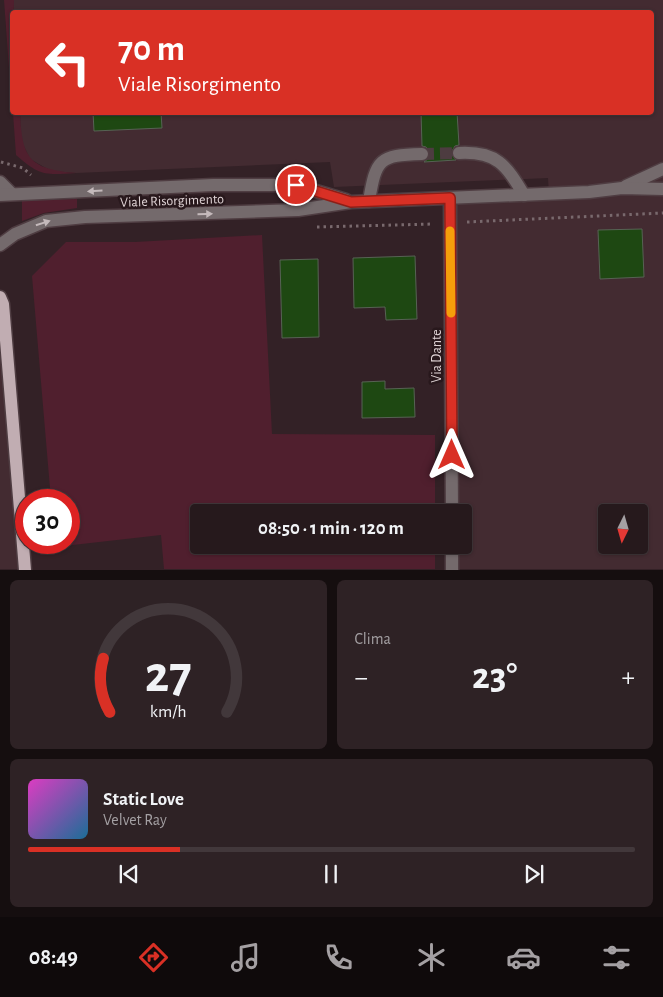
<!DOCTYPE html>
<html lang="it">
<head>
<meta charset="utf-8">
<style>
	body { margin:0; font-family:"Alegreya Sans",sans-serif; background:#2e2225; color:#f1f3f6; height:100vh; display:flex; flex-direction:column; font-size:19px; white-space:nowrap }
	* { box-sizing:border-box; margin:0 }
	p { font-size:16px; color:#a4a0a3 }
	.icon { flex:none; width:28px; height:28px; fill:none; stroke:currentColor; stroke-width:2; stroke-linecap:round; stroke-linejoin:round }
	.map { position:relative; height:570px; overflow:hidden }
	.side { display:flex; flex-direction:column; gap:10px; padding:10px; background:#150e0f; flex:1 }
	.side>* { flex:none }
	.top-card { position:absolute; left:10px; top:10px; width:644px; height:105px; border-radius:5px; box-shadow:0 1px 4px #0004,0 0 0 1px #42383b; background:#d93025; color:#fff; overflow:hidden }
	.needle { width:32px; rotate:185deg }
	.tools { position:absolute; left:598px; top:504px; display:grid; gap:10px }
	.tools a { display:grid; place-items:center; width:50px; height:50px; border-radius:5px; background:#26191c; box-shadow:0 1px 4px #0004,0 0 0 1px #42383b; font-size:25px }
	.speed { position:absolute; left:15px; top:489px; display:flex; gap:10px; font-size:25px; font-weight:700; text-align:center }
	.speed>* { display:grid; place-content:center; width:65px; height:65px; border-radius:50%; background:#26191c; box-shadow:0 1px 4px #0004,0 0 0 1px #42383b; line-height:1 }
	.speed .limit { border:8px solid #d22; background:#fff; color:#111 }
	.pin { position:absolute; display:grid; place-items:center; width:42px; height:42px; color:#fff; margin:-21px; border:2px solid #fff; border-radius:50%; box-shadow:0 1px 5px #0007 }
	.me { position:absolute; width:55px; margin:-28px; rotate:0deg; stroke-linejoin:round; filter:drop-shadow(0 0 4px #0008) }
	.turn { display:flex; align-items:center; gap:18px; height:105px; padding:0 25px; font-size:22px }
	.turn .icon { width:65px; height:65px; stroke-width:2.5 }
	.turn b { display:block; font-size:35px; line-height:42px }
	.big { font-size:38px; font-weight:600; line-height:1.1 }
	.side .tile { flex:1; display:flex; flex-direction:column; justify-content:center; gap:8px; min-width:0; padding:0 18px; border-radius:8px; background:#2e2225 }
	.side .dial { align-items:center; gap:0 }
	.dial svg { height:130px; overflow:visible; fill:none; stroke:#42383b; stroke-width:7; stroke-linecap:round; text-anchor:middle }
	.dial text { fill:#f1f3f6; stroke:none }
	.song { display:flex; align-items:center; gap:15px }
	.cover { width:60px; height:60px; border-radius:8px; background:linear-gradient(135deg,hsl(310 70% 55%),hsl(200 70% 35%)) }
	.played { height:5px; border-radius:2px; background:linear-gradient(90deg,#d93025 25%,#42383b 25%) }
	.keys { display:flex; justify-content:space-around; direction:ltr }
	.heat { display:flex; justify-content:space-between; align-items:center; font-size:28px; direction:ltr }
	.side .tiles { flex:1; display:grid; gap:10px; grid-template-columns:1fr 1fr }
	.tile:last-child { grid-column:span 2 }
	.trip { position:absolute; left:190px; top:504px; width:282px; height:50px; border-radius:5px; background:#26191c; box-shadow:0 1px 4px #0004,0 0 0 1px #42383b; font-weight:600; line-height:50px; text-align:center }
	.menu { display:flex; height:80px; justify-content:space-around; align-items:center; background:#0f0a0b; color:#a4a0a3 }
	.menu .icon { width:35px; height:35px }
	.menu .on { color:#d93025 }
	.menu b { font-size:22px; color:#f1f3f6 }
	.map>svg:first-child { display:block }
	.built { fill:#432b31; fill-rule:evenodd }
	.green { fill:#501f2e }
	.building { fill:#1e4812; stroke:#576254 }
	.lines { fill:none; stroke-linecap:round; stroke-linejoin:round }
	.minor-tunnel { stroke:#4d3c40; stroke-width:12; stroke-dasharray:12 6; stroke-linecap:butt }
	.minor-casing { stroke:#4f3d42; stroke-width:15 }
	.major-casing { stroke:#4f3d42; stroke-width:15 }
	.path { stroke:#79696d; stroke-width:3; stroke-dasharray:2.5 4; stroke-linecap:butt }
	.minor { stroke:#746a6c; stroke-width:12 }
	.major { stroke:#c1adb2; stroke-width:12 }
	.oneway { fill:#c4b9bb }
	.route-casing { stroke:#8d1f18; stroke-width:12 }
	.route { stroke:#d93025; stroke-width:9 }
	.slow { stroke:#f59e0b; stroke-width:9 }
	.labels { text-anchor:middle; stroke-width:5; stroke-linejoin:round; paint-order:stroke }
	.street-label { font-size:14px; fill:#dfd3d5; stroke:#28181c }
</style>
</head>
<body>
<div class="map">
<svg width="663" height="570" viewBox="0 0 663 570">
	<rect width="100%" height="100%" fill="#332126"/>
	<!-- built -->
	<g class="built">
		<path d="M 14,0 L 663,0 L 663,569 L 457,569 L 457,545 L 464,545 L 464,512 L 457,512 L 455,199 L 549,194 L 548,178 L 334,187 L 330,162 L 76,173 L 51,171 L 30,159 L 21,140 L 20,113 L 651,112 L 651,12 L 14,12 ZM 606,512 L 639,512 L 639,545 L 606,545 Z"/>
		<polygon points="0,348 2,349 21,569 0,569"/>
	</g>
	<!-- green -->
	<g class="green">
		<polygon points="4,0 14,0 12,109"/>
		<path d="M 13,113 L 20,113 C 22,158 29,169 76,173 C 44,175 40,176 16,155 Z"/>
		<polygon points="77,199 77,208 44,213 22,221 22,200"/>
		<polygon points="262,235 272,434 435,435 435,512 199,512 199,545 435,545 435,569 164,569 161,535 55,547 55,543 69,542 69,500 51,500 32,276 66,242 135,242"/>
	</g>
	<!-- building -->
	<g class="building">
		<polygon points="93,112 161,112 162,128 94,131"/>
		<polygon points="421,112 457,112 459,145 455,146 451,153 456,160 424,162 429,158 430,153 426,147 422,146"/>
		<polygon points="642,229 644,277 600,279 598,230"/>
		<polygon points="415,256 417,319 386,320 385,307 354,308 353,258"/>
		<polygon points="318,259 319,337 282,338 280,260"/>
		<polygon points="385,381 385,389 414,388 415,417 362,418 362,382"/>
	</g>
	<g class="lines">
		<!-- minor-tunnel -->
		<polyline class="minor-tunnel" points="422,154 459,153"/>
		<defs>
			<g id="minor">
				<path d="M 459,153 C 497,151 506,165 524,195"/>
				<polyline points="0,182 11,193"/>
				<polyline points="626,186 663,169"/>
				<polyline points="0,195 213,185 296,185 346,200"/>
				<polyline points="450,198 452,512"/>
				<path d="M 369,201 C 376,159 379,155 422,154"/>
				<polyline points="0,245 15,234 46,221 85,217 298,210 351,202 589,192 622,188 663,189"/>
				<polyline points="452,545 452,570"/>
			</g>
			<polyline id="major" points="0,297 3,304 25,570"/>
		</defs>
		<!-- minor casing -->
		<use href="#minor" class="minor-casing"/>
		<!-- major casing -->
		<use href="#major" class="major-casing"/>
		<!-- path -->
		<g class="path">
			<polyline points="1,162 23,168 31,175"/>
			<polyline points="467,222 663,213"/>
			<polyline points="317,227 433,224"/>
		</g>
		<!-- minor -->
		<use href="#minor" class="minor"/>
		<!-- major -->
		<use href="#major" class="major"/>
	</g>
	<!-- one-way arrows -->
	<defs><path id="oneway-solid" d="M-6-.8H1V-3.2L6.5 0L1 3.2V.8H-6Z" transform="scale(1.25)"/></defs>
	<g class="oneway">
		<use href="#oneway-solid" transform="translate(95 191) rotate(177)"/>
		<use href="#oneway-solid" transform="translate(205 214) rotate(-1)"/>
		<use href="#oneway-solid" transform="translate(43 223) rotate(-18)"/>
	</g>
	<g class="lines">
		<defs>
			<polyline id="route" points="296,185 351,202 450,198 452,455"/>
		</defs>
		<!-- route casing -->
		<use href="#route" class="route-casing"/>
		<!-- route -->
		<use href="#route" class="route"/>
		<!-- slow -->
		<polyline class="slow" points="450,231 451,313"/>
	</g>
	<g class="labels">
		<!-- street labels -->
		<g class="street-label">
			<text transform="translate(172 200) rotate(-2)" y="5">Viale Risorgimento</text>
			<text transform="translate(436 356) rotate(-90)" y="5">Via Dante</text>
		</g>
	</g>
</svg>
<div class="tools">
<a><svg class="needle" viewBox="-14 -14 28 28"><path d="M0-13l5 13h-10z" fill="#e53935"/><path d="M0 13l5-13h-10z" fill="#a4a0a3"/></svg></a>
</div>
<div class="speed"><div class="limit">30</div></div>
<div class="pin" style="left:296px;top:185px;background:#d93025"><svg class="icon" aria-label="arrive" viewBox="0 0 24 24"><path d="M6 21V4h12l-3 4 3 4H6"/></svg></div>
<svg class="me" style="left:452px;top:455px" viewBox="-20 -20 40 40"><path d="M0-17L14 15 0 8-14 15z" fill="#d93025" stroke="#fff" stroke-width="4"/></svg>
<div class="trip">08:50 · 1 min · 120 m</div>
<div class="top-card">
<div class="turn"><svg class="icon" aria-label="left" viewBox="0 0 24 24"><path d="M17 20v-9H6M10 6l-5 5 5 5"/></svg><div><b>70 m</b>Viale Risorgimento</div></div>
</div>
</div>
<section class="side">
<div class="tiles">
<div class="tile dial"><svg viewBox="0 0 100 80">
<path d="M14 69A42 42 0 1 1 86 69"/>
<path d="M14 69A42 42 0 0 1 10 36" stroke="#d93025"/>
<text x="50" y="56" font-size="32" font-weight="700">27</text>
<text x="50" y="72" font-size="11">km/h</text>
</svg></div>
<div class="tile"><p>Clima</p>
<div class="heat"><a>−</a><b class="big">23°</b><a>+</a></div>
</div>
<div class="tile">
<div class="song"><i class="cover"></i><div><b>Static Love</b><p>Velvet Ray</p></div></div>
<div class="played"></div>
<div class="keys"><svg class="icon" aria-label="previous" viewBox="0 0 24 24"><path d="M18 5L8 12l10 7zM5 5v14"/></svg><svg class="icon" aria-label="pause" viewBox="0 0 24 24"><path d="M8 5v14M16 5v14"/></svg><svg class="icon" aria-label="next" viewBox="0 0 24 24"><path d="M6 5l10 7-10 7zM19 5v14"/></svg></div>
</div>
</div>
</section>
<nav class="menu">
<b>08:49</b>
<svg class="icon on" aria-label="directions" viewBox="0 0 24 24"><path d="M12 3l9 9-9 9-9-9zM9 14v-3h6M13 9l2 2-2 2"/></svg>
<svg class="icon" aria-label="music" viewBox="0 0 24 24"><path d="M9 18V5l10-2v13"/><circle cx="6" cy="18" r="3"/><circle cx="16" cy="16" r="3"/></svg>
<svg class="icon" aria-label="phone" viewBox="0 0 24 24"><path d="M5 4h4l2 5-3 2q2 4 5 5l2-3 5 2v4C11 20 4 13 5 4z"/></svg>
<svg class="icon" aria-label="climate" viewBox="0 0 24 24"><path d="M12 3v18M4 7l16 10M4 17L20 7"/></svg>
<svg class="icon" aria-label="car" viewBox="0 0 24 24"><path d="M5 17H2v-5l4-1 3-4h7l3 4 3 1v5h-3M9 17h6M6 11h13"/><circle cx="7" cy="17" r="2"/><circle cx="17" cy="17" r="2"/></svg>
<svg class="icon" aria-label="filters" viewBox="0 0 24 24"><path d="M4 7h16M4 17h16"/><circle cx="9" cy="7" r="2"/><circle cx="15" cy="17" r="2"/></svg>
</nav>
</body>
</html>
